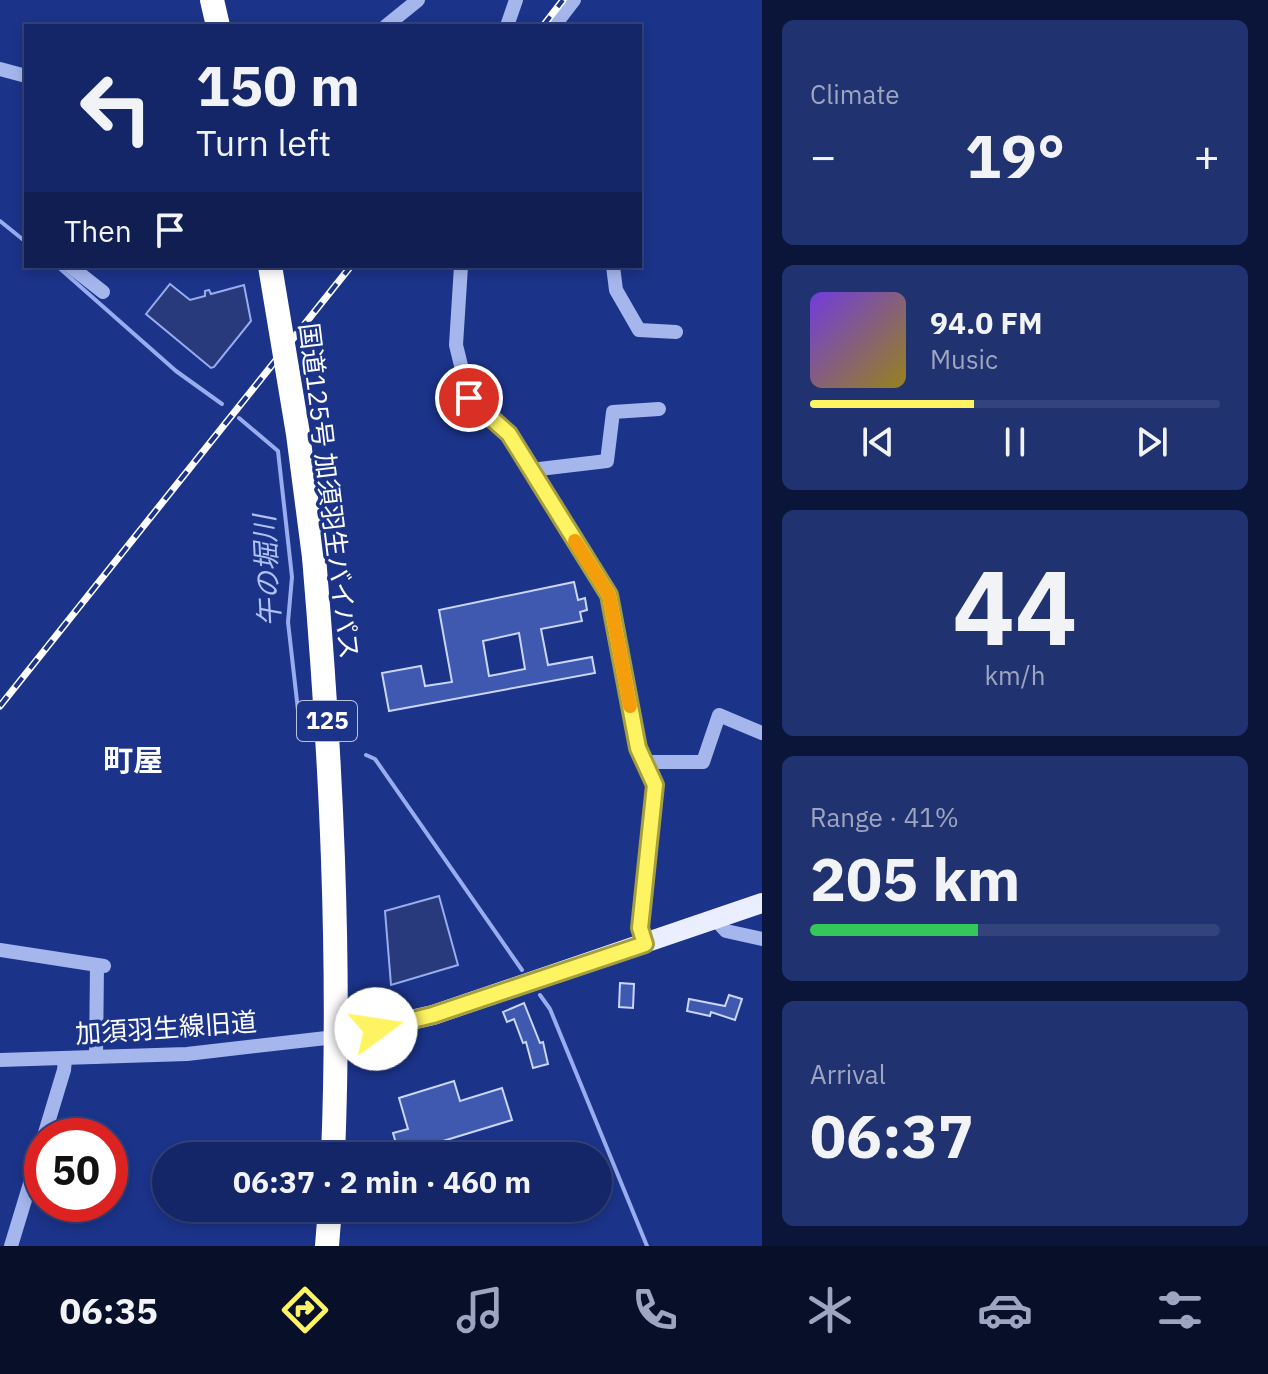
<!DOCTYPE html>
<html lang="en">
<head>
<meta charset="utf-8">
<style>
	body { margin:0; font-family:"IBM Plex Sans","Noto Sans JP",sans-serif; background:#213270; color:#f1f3f6; height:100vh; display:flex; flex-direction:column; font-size:30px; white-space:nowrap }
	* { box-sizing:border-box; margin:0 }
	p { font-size:26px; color:#9da5c0 }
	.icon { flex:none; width:44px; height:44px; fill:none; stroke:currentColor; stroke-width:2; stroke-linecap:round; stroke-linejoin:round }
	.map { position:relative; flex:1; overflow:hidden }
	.panel { display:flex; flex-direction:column; gap:20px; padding:20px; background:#0b1539; width:506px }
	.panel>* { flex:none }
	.hud { position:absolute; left:24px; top:24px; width:618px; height:244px; border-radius:0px; box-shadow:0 4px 12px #0003,0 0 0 2px #33437b; background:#142667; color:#f1f3f6; overflow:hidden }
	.speed { position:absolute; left:24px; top:1118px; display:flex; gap:16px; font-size:40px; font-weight:700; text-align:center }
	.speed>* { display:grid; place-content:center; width:104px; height:104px; border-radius:50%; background:#142667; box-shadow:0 4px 12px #0003,0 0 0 2px #33437b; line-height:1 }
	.speed .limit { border:12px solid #d22; background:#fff; color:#111 }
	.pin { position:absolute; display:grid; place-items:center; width:68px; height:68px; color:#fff; margin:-34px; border:4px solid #fff; border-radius:50%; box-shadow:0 2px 8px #0007 }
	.me { position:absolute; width:88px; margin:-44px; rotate:76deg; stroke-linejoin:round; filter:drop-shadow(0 0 6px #0008) }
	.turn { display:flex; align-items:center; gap:28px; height:168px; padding:0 40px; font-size:36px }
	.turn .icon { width:104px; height:104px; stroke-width:2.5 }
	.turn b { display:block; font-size:56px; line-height:68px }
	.then { display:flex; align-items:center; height:76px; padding:0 40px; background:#0003; gap:16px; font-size:30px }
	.big { font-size:60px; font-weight:800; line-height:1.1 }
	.panel .card { flex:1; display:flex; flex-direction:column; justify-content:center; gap:12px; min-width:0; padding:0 28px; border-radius:12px; background:#213270 }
	.panel .dial { align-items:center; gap:0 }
	.dial b { font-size:104px; line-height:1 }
	.song { display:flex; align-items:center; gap:24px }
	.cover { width:96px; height:96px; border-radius:12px; background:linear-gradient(135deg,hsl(260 70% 55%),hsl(50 70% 35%)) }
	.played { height:8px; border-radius:4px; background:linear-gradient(90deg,#fef361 40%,#33437b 40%) }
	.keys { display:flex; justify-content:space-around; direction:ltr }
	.heat { display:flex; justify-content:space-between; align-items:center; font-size:44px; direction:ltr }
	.charge { height:12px; border-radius:6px; background:linear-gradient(90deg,#34c759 41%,#33437b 0) }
	.trip { position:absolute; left:152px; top:1142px; width:460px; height:80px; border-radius:40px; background:#142667; box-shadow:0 4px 12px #0003,0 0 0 2px #33437b; font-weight:800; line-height:80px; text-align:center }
	.tab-bar { display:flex; height:128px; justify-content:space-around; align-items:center; background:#080f29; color:#9da5c0 }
	.tab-bar .icon { width:56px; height:56px }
	.tab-bar .selected { color:#fef361 }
	.tab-bar b { font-size:36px; color:#f1f3f6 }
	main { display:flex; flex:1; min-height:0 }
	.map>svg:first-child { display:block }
	.water { fill:#283a7b; stroke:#97adef; stroke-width:2 }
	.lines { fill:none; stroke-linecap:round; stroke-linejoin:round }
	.stream { stroke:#97adef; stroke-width:4 }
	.building { fill:#3f59b0; stroke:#cad5f9; stroke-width:2; fill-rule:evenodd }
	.minor { stroke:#a5b6ed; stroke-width:14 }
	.major { stroke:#eaeeff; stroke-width:20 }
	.highway { stroke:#fff; stroke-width:24 }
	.rail-casing { stroke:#fff; stroke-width:7 }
	.rail { stroke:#1b3389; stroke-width:4; stroke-dasharray:12; stroke-linecap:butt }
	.highway-bridge { stroke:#fff; stroke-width:24 }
	.route-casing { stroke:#a59e3f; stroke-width:20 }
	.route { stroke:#fef361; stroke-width:14 }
	.slow { stroke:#f59e0b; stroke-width:14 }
	.labels { text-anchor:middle; stroke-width:7; stroke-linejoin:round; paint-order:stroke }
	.shield { fill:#1b3389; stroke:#bbc2dc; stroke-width:2 }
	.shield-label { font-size:24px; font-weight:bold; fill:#fff }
	.street-label { font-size:26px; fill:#fff; stroke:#1b3389 }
	.water-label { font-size:28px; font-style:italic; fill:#b0c1f4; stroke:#1b3389 }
	.quarter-label { font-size:30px; font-weight:bold; fill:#fff; stroke:#1b3389 }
</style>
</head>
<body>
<main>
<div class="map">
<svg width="762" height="1246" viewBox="0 0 762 1246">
	<rect width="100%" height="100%" fill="#1b3389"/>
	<!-- water -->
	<g class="water">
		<polygon points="170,284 190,300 205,296 205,291 209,290 211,294 244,285 251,321 214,367 211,368 146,314"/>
		<polygon points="439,896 458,965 391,985 385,911"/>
	</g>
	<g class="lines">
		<!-- stream -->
		<g class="stream">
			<polyline points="0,221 26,242"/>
			<polyline points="57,266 176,371 222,404"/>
			<polyline points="239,418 278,451 292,577 288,622 300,728 305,739"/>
			<polyline points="366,755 375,759 522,970"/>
			<polyline points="540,995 550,1009 647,1246"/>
		</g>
	</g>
	<!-- building -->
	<g class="building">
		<path d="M 574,582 L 578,600 L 585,598 L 587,610 L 580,612 L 582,621 L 541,629 L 548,665 L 592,657 L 595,673 L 389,711 L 382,673 L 421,666 L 425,686 L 452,682 L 439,610 ZM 519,633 L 525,669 L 489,676 L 483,641 Z"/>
		<polygon points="620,983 634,984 633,1008 619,1007"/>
		<polygon points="729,995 742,999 735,1020 711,1012 710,1016 687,1011 689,999 725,1006"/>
		<polygon points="524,1003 540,1043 543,1042 548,1064 533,1068 526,1042 523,1043 514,1019 507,1022 503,1012"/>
		<polygon points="454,1081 460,1101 502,1088 512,1120 443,1141 445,1149 424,1156 417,1156 415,1149 399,1154 393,1133 408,1129 399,1098"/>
	</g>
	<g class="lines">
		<!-- minor -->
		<g class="minor">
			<polyline points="386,26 418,0"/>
			<polyline points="507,26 516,0"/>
			<polyline points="554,26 574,0"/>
			<polyline points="0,69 26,76"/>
			<polyline points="70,266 103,292"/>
			<polyline points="461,266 456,345 469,398 509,434 609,595 638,748 655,785 640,928 645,944"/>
			<polyline points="613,266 616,290 639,330 676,332"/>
			<polyline points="531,470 607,461 613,412 659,409"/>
			<polyline points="644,762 703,762 719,715 762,733"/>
			<polyline points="715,919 726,931 762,939"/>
			<polyline points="0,950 104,966"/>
			<polyline points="96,1057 97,966"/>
			<polyline points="0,1060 187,1054 335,1037"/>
			<polyline points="44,1136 64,1070 65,1059"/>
			<polyline points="11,1246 42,1144"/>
		</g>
		<!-- major -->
		<polyline class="major" points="335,1037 433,1015 762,903"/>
		<!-- highway -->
		<g class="highway">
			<polyline points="212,0 218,26"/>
			<path d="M 314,557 C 331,757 341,956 333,1156"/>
			<polyline points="327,1246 330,1208"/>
		</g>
		<defs>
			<g id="rail">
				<polyline points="543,26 563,0"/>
				<polyline points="0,706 351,266"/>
			</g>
		</defs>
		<!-- rail casing -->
		<use href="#rail" class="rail-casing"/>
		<!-- rail -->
		<use href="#rail" class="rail"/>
		<!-- highway-bridge -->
		<polyline class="highway-bridge" points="270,266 298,434 314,557"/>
	</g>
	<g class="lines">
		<defs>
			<polyline id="route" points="376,1029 433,1015 645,944 640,928 655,785 638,748 609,595 509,434 469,398"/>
		</defs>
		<!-- route casing -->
		<use href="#route" class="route-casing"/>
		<!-- route -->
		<use href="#route" class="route"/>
		<!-- slow -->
		<polyline class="slow" points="575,541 609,595 630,706"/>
	</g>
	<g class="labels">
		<!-- shield labels -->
		<rect class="shield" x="297" y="701" width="60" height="40" rx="6"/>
		<g class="shield-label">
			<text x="327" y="729">125</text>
		</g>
		<!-- street labels -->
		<g class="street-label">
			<text transform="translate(329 491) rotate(83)" y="9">国道125号 加須羽生バイパス</text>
			<text transform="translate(166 1028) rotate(-4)" y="9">加須羽生線旧道</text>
		</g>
		<!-- water labels -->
		<g class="water-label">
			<text transform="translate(267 571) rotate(-93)" y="10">午の堀川</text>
		</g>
		<!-- quarter labels -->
		<g class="quarter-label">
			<text x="133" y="771">町屋</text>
		</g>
	</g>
</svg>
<div class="speed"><div class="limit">50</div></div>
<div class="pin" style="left:469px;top:398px;background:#d93025"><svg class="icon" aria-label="arrive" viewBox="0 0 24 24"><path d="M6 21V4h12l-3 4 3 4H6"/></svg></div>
<svg class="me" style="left:376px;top:1029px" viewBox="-20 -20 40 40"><circle r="19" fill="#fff"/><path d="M0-13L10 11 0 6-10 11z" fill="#fef361"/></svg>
<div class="trip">06:37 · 2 min · 460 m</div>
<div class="hud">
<div class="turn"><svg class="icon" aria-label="left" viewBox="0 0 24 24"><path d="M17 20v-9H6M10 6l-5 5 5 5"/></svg><div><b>150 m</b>Turn left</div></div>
<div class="then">Then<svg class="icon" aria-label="arrive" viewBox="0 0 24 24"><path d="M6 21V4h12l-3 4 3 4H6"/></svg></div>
</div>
</div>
<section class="panel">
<div class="card"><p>Climate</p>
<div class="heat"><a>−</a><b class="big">19°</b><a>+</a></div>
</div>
<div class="card">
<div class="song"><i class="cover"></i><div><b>94.0 FM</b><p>Music</p></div></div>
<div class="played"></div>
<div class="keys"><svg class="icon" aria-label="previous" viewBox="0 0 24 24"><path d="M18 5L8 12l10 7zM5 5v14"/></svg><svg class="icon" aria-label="pause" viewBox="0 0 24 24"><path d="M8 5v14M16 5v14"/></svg><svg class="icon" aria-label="next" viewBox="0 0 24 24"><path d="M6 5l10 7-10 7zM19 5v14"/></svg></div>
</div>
<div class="card dial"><b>44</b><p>km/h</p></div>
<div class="card"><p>Range · 41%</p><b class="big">205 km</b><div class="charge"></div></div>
<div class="card"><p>Arrival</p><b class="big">06:37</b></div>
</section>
</main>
<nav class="tab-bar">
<b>06:35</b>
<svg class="icon selected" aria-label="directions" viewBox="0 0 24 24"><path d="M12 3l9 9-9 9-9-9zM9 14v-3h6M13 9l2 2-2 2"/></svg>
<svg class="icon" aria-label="music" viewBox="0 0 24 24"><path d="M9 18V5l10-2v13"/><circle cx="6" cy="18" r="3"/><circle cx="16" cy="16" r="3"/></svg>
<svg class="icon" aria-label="phone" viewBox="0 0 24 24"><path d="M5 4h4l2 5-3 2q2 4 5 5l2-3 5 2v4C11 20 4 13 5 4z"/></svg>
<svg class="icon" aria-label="climate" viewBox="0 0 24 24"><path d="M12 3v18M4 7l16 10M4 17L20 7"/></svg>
<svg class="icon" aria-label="car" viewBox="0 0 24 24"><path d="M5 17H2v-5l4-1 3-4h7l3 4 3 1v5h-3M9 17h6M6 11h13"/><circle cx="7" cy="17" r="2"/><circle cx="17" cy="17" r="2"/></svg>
<svg class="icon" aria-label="filters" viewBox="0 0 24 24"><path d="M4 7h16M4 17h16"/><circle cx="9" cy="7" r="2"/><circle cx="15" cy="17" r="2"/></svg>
</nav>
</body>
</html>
